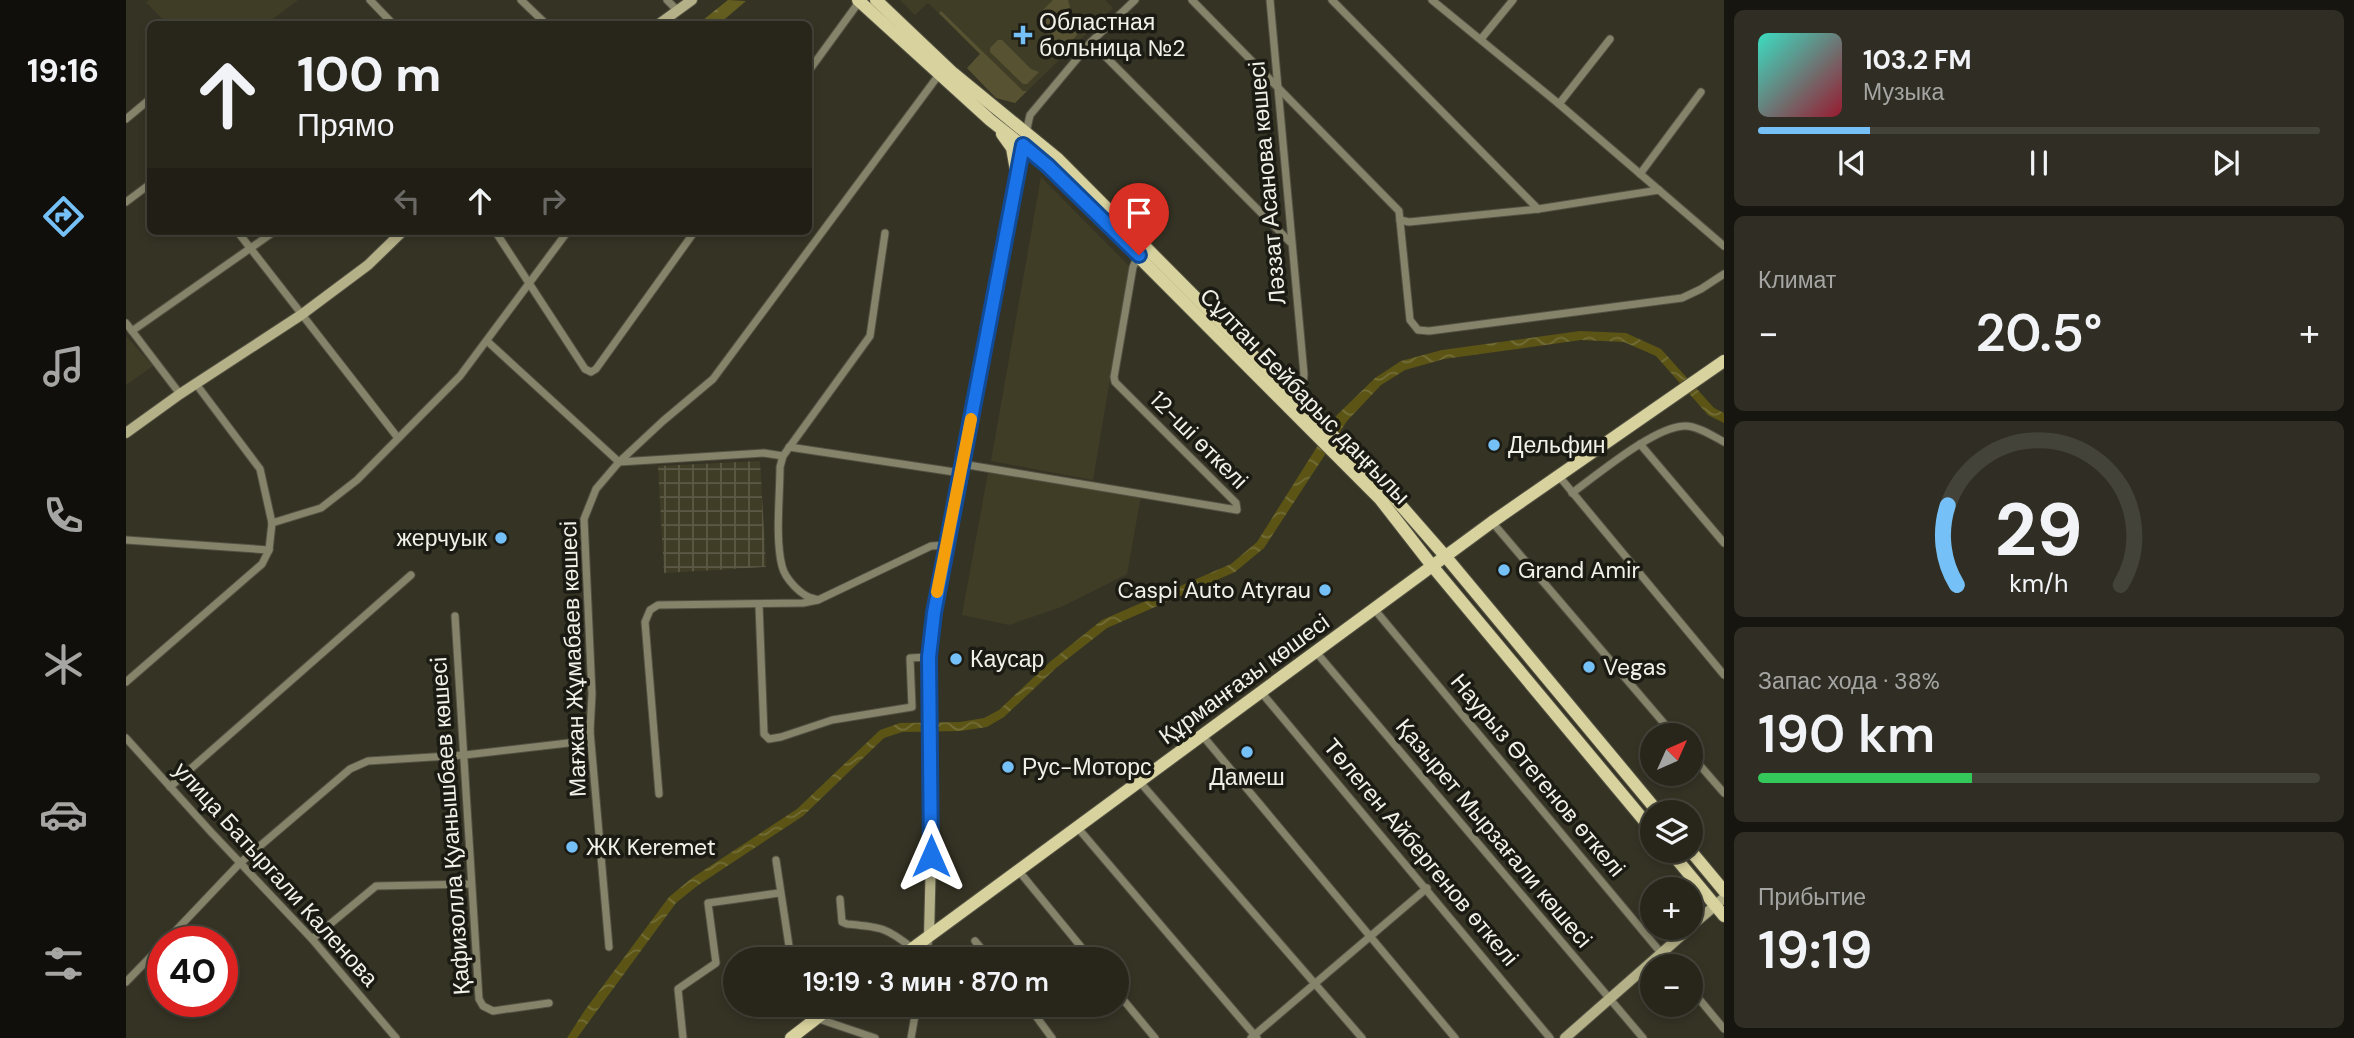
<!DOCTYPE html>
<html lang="ru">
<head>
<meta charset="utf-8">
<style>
	body { margin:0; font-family:"DM Sans",sans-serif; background:#302e24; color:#f1f3f6; height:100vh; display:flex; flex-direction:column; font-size:26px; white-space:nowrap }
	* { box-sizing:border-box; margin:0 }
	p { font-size:23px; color:#a5a5a3 }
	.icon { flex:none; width:38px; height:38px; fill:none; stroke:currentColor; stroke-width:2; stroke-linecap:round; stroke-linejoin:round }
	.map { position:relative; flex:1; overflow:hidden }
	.details { display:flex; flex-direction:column; gap:10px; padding:10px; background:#16150f; width:630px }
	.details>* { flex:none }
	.hud { position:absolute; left:21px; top:21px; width:665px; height:214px; border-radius:10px; box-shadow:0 4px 10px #0003,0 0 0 2px #44433a; background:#28261b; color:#f1f3f6; overflow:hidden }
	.needle { width:46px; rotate:45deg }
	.tools { position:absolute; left:1514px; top:723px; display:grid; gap:14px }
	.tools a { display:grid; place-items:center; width:63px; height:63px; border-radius:50%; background:#28261b; box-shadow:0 4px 10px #0003,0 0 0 2px #44433a; font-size:35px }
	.speed { position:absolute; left:21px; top:926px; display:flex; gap:14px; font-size:35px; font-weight:700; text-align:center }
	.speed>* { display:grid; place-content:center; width:91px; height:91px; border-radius:50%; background:#28261b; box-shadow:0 4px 10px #0003,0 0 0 2px #44433a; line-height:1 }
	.speed .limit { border:10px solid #d22; background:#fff; color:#111 }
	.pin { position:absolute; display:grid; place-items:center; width:60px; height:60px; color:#fff; margin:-72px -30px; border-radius:50% 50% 50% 0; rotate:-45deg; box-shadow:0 0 7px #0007 }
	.pin .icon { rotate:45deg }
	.me { position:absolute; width:77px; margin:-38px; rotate:0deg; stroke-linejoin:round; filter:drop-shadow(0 0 5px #0008) }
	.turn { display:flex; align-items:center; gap:24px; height:147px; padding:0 35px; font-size:32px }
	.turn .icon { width:91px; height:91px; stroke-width:2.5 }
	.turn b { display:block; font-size:49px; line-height:60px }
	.lanes { display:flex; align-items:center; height:66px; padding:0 35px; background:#0003; justify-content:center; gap:35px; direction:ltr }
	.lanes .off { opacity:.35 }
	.big { font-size:52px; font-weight:600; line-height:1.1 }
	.details .tile { flex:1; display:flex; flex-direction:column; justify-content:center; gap:10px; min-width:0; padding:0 24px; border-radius:10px; background:#302e24 }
	.details .dial { align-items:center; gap:0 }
	.dial svg { height:182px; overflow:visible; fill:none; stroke:#44433a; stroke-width:7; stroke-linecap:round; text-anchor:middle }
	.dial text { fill:#f1f3f6; stroke:none }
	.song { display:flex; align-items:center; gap:21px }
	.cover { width:84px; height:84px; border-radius:10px; background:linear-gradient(135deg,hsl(170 70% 55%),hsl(350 70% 35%)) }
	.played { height:7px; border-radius:4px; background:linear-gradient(90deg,#75c0f6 20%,#44433a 20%) }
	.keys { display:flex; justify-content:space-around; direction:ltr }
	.heat { display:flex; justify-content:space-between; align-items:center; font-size:38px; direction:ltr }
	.charge { height:10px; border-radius:5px; background:linear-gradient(90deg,#34c759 38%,#44433a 0) }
	.trip { position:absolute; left:597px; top:947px; width:406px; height:70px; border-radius:35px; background:#28261b; box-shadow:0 4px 10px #0003,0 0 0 2px #44433a; font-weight:600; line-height:70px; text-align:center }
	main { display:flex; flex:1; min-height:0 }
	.menu { display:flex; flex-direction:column; width:126px; justify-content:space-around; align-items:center; background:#100f0b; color:#a5a5a3 }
	.menu .icon { width:49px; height:49px }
	.menu .selected { color:#75c0f6 }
	.menu b { font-size:32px; color:#f1f3f6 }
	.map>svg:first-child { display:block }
	.built { fill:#403d27 }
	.industrial { fill:url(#industrial-grid) }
	.grass { fill:#575332 }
	.forest { fill:url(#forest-firs) }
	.water { fill:url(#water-waves) }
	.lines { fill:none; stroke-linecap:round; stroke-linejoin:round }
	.street-casing { stroke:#535143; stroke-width:9 }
	.secondary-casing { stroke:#535143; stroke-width:12 }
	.primary-casing { stroke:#535143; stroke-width:14 }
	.street { stroke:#858369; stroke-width:7 }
	.secondary { stroke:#b4b087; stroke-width:10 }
	.primary { stroke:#d8d29e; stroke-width:12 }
	.route-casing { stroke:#114b97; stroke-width:18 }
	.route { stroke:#1a73e8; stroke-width:12 }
	.slow { stroke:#f59e0b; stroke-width:12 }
	.poi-dot { fill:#75c0f6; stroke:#1b1b14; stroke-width:2.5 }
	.labels { text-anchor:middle; stroke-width:7; stroke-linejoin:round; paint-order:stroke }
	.poi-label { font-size:23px; fill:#f2f1e8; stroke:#1b1b14; text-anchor:start }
	.street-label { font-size:23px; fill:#f2f1e8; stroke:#1b1b14 }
</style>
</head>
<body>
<main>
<nav class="menu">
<b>19:16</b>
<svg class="icon selected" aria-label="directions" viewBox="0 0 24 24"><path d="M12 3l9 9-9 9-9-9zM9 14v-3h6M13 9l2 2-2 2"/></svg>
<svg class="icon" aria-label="music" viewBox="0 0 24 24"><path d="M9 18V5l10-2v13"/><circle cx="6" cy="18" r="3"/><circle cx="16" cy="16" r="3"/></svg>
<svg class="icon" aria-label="phone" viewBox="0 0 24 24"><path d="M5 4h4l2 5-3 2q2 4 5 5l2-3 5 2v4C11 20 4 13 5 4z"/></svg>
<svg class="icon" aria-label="climate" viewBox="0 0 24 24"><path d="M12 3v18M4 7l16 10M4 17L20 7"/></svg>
<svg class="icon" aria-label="car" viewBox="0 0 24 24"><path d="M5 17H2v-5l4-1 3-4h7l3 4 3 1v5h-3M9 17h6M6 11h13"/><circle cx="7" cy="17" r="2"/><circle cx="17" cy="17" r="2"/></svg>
<svg class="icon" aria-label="filters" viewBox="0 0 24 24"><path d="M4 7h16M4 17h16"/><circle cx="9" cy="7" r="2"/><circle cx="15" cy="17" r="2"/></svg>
</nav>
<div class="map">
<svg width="1598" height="1038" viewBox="0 0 1598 1038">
	<defs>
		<pattern id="industrial-grid" width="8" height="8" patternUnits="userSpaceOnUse" patternTransform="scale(1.75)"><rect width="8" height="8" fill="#403d27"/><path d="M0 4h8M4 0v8" fill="none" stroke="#5c5a46"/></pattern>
		<pattern id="forest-firs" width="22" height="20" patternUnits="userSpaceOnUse" patternTransform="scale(1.75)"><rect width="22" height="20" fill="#645d20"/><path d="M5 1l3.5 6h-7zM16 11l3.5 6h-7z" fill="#7b7540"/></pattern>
		<pattern id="water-waves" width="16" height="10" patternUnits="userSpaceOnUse" patternTransform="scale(1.75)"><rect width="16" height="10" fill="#5b5415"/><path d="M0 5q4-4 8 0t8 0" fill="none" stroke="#736d37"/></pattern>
	</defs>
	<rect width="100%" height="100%" fill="#353324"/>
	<!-- built -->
	<g class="built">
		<polygon points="23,0 172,0 140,24 41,24 20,2"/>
		<polygon points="774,0 979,0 987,8 889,103 870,98 841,68 854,54 802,3 789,15"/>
		<polygon points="915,177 1003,266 967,480 865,461"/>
		<polygon points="0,336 27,366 0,385"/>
		<polygon points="862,473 1015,496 1001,574 935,607 883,625 836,615"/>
	</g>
	<!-- industrial -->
	<polygon class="industrial" points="634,461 640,567 538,573 532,466"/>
	<!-- grass -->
	<g class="grass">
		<polygon points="927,0 942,0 951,35 939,48 933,47 913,25 915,21 915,12"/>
		<polygon points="815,11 897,91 901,91 889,103 870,98 841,68 854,54 813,13"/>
		<polygon points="872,40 876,40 905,69 913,72 901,84 897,84 864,52 864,48"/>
	</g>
	<!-- forest -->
	<polygon class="forest" points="602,0 620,1 593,24 572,24"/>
	<!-- water -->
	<polygon class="water" points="1454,331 1500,333 1535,349 1588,408 1598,413 1598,423 1582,415 1530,356 1498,342 1455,340 1318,359 1279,370 1255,385 1221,421 1138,548 1109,572 981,628 930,668 878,717 861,727 834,731 776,732 758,738 677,816 571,886 550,903 451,1038 441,1038 459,1010 543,897 566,878 671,809 754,730 774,723 834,722 858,718 873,710 925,661 976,620 1105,564 1131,542 1211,415 1249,378 1275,361 1316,350"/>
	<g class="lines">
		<defs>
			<g id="street">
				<polyline points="244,0 267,24"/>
				<polyline points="395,0 420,24"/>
				<polyline points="541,0 552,11"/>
				<polyline points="1066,0 1273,211 1284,320 1292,330 1303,331 1556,298 1575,289 1598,274"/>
				<polyline points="1144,0 1178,374 1176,403"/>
				<polyline points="1206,0 1412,209"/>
				<polyline points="1306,0 1433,104 1598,246"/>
				<polyline points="1355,39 1387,0"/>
				<polyline points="965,42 1164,242"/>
				<polyline points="682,72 733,2"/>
				<polyline points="1433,104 1484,39"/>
				<polyline points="0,119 24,99"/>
				<polyline points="900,133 904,115 965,42 1009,0"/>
				<polyline points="1514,174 1575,92"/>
				<polyline points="0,202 24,184"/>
				<polyline points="1274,220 1283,222 1412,209 1533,190"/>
				<polyline points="111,231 272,438"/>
				<polyline points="369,231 459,369 465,372 470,369 569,231"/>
				<polyline points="0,323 54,394"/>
				<polyline points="6,331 149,231"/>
				<polyline points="361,341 493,462 638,453 657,456"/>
				<polyline points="1514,444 1598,543"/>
				<polyline points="663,447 835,473"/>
				<polyline points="836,464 1111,510 1110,503 989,382 988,377 1007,267 1012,256"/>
				<polyline points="1432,475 1598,675"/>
				<path d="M 1446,493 C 1471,475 1528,427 1558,426 C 1570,425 1587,436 1598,442"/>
				<polyline points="1366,522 1548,735"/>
				<polyline points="146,523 195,508 231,480 334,376 442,231"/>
				<polyline points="0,540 143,550"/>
				<path d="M 689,599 C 676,597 659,579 656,566 C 649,539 654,496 654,467 L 657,456 L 744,336 L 759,233"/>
				<polyline points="633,605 638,734 643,739 655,737 706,720 786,707 784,658 803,657"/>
				<polyline points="1249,610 1546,966"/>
				<polyline points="329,616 353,999 357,1006 367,1011 423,1003"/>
				<polyline points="1190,652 1517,1038"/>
				<polyline points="0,682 136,564 143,550 146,523 134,469 70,384"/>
				<polyline points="1135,692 1424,1038"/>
				<polyline points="1076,735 1329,1038"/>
				<polyline points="0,738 85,832 186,939 270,1038"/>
				<polyline points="1564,754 1598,793"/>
				<polyline points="1013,781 1236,1038"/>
				<polyline points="44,787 285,575"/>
				<polyline points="533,794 519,622 524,610 532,605 677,603 692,600 805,546 820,545"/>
				<polyline points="951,827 1131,1038"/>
				<polyline points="650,860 665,959"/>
				<polyline points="892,870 965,959"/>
				<path d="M 714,899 L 716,922 L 721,924 C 754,927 760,927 786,948"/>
				<polyline points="186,939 250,886 345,884"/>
				<polyline points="849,941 864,959"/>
				<polyline points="39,942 114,863 224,769 242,761 339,755 451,742 464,731"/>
				<polyline points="483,947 464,731 466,694 458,519 470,489 493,462 537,421 587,379 812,76"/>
				<polyline points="800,959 803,937"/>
				<polyline points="0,982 37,944"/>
				<polyline points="1564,988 1598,1029"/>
				<polyline points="990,991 1029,1038"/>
				<polyline points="678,1004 690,1018 749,1038"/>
				<polyline points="901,1004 926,1038"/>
				<polyline points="557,1038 552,989 590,963 582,903 653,893"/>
				<polyline points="785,1038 791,1004"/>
				<polyline points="1125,1038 1301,888"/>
			</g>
			<g id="secondary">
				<polyline points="533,24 566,0"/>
				<polyline points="0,433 54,394 175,315 242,265 277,231"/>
				<polyline points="1564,927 1598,898"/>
				<polyline points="803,936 805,856 803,657 808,613 899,139"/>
				<polyline points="1439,1038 1564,928"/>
			</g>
			<g id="primary">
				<polyline points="732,0 864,120 922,166 1254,499 1307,567 1526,830"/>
				<polyline points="750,0 827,73 932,159 1264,493 1320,557 1532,812"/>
				<polyline points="876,134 886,148 891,176"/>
				<polyline points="1543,850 1598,916"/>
				<polyline points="1564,850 1598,891"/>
				<polyline points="772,959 1366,522 1598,361"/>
				<polyline points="665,1038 709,1004"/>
			</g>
		</defs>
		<!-- street casing -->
		<use href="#street" class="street-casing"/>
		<!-- secondary casing -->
		<use href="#secondary" class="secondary-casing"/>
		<!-- primary casing -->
		<use href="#primary" class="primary-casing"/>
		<!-- street -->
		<use href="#street" class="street"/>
		<!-- secondary -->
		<use href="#secondary" class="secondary"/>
		<!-- primary -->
		<use href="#primary" class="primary"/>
	</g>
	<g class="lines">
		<defs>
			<polyline id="route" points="805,856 803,657 808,613 897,145 922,166 1013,255"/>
		</defs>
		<!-- route casing -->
		<use href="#route" class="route-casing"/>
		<!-- route -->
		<use href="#route" class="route"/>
		<!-- slow -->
		<polyline class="slow" points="811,592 845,419"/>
	</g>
	<!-- markers -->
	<g class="poi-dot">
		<path d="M893.5 24.5h7v7h7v7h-7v7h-7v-7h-7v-7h7z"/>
		<circle cx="1368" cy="445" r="7"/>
		<circle cx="375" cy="538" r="7"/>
		<circle cx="1378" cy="570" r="7"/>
		<circle cx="1199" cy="590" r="7"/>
		<circle cx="830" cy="659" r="7"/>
		<circle cx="1463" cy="667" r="7"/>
		<circle cx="1121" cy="752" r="7"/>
		<circle cx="882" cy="767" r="7"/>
		<circle cx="446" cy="847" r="7"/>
	</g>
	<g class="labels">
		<!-- poi labels -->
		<g class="poi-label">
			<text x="913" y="30">Областная<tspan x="913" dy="26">больница №2</tspan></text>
			<text x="1382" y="453">Дельфин</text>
			<text x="361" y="546" text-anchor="end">жерчуык</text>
			<text x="1392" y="578">Grand Amir</text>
			<text x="1185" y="598" text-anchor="end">Caspi Auto Atyrau</text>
			<text x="844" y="667">Каусар</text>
			<text x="1477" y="675">Vegas</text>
			<text x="896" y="775">Рус-Моторс</text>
			<text x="1121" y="785" text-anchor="middle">Дамеш</text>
			<text x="460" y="855">ЖК Keremet</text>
		</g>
		<!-- street labels -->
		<g class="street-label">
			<text transform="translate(1141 183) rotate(-95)" y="8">Ләззат Асанова көшесі</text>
			<text transform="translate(1179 396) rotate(46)" y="8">Сұлтан Бейбарыс даңғылы</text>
			<text transform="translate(1073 440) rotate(45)" y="8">12-ші өткелі</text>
			<text transform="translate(447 659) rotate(-92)" y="8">Мағжан Жұмабаев көшесі</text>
			<text transform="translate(1118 679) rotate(-36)" y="8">Құрманғазы көшесі</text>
			<text transform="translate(1412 775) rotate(50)" y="8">Наурыз Өтегенов өткелі</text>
			<text transform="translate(324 826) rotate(-94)" y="8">Қафизолла Қуанышбаев көшесi</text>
			<text transform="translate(1368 833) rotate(50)" y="8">Қазырет Мырзағали көшесі</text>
			<text transform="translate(1295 852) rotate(50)" y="8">Төлеген Айбергенов өткелі</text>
			<text transform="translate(150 874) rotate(48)" y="8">улица Батыргали Каленова</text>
		</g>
	</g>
</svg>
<div class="tools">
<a><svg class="needle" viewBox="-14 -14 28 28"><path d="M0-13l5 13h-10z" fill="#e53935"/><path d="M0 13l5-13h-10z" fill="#a5a5a3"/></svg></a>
<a><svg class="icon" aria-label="layers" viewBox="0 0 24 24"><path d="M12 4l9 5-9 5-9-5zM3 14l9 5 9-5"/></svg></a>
<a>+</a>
<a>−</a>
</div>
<div class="speed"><div class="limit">40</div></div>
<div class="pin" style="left:1013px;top:255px;background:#d93025"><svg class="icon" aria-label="arrive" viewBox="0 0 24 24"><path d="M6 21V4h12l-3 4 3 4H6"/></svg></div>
<svg class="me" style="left:805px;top:856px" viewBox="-20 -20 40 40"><path d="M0-17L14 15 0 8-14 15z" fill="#1a73e8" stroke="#fff" stroke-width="4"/></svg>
<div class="trip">19:19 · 3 мин · 870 m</div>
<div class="hud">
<div class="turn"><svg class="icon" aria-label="ahead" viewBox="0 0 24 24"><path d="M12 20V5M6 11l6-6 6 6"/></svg><div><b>100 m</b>Прямо</div></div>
<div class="lanes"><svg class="icon off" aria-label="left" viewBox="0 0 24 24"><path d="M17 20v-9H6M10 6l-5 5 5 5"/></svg><svg class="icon" aria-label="ahead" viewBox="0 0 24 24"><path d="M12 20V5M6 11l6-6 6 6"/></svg><svg class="icon off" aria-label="right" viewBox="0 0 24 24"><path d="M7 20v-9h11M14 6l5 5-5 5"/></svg></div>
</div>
</div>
<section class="details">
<div class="tile">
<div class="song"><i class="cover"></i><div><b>103.2 FM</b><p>Музыка</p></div></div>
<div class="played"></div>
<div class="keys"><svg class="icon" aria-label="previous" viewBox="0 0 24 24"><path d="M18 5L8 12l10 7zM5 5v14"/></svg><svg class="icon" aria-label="pause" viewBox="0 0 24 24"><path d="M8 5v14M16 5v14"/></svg><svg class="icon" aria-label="next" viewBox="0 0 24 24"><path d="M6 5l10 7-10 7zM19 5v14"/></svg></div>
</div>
<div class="tile"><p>Климат</p>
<div class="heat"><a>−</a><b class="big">20.5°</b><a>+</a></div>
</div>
<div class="tile dial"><svg viewBox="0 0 100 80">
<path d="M14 69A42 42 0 1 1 86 69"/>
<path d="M14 69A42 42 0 0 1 10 34" stroke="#75c0f6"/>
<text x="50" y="56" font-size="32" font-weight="700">29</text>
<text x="50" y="72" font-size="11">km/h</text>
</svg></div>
<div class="tile"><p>Запас хода · 38%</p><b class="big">190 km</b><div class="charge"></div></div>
<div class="tile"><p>Прибытие</p><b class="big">19:19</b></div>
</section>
</main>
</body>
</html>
